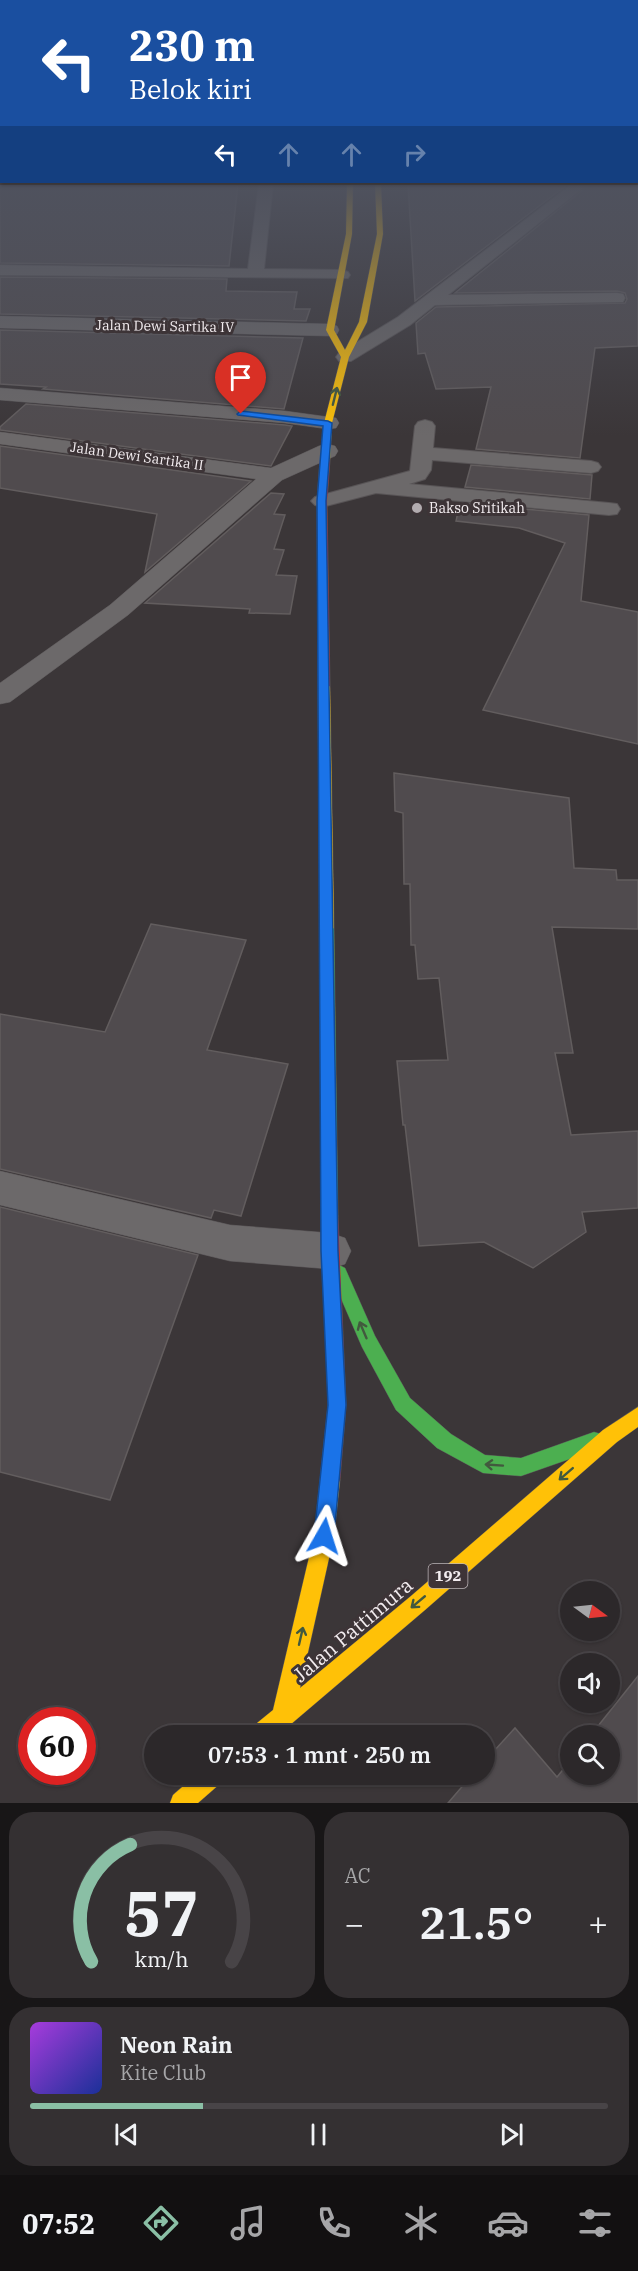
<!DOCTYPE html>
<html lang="id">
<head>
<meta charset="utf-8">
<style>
	body { margin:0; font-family:"IBM Plex Serif",serif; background:#343032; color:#f1f3f6; height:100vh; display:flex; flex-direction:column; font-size:22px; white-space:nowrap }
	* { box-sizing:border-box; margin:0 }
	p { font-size:20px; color:#a6a6a8 }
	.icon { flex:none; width:33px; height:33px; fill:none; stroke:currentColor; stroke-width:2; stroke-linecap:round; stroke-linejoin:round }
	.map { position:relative; height:1803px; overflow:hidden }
	.details { display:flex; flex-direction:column; gap:9px; padding:9px; background:#181617; flex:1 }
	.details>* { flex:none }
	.top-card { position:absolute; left:0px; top:0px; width:639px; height:183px; box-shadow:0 2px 4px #0004,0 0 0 2px #484447; background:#1a4fa0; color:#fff; overflow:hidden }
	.needle { width:39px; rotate:105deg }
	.tools { position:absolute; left:560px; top:1581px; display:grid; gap:12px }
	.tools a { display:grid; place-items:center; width:60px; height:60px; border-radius:50%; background:#2c282a; box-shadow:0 2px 4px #0004,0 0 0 2px #484447; font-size:30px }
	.speed { position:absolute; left:18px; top:1707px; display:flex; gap:12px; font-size:30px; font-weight:700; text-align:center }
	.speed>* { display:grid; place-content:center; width:78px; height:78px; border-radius:50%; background:#2c282a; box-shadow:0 2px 4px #0004,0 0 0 2px #484447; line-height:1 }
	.speed .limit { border:9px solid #d22; background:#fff; color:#111 }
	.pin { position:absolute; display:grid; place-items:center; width:51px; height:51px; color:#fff; margin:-62px -26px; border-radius:50% 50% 50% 0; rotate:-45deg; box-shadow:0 0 6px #0007 }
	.pin .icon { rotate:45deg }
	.me { position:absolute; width:66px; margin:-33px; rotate:6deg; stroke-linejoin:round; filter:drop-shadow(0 0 4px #0008) }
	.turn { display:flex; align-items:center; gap:21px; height:126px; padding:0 30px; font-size:27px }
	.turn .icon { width:78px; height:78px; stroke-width:2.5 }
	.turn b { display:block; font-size:42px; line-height:51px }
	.lanes { display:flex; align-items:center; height:57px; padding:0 30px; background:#0003; justify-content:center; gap:30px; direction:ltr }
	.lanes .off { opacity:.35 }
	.big { font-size:45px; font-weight:600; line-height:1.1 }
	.details .card { flex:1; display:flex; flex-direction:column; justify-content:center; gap:9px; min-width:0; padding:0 21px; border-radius:24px; background:#343032 }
	.details .dial { align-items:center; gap:0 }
	.dial svg { height:156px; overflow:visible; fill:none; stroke:#484447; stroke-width:7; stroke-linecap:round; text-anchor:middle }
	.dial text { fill:#f1f3f6; stroke:none }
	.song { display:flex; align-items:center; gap:18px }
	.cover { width:72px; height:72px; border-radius:9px; background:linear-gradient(135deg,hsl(280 70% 55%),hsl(230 70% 35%)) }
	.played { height:6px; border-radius:3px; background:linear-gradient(90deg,#8abfa5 30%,#484447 30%) }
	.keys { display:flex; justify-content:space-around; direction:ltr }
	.heat { display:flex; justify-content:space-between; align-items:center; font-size:33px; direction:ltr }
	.details .tiles { flex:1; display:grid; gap:9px; grid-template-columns:1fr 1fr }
	.card:last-child { grid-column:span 2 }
	.trip { position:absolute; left:144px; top:1725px; width:351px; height:60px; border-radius:30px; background:#2c282a; box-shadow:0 2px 4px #0004,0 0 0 2px #484447; font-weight:600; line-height:60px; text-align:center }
	.tab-bar { display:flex; height:96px; justify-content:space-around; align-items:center; background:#121011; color:#a6a6a8 }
	.tab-bar .icon { width:42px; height:42px }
	.tab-bar .current { color:#8abfa5 }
	.tab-bar b { font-size:27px; color:#f1f3f6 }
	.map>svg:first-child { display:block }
	.building { fill:#504b4e; stroke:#625d5e; stroke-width:1.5 }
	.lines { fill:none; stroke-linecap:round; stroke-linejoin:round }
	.lane-casing { stroke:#585456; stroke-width:2 }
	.street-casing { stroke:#585456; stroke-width:1 }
	.fast-casing { stroke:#585456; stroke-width:1 }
	.slow-casing { stroke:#585456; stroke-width:1 }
	.jam-casing { stroke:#585456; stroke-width:1 }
	.lane { fill:#6c696a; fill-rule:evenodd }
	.street { fill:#6c696a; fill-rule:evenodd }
	.fast { fill:#4caf50; fill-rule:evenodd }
	.slow { fill:#ffc107; fill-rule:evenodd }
	.jam { fill:#c62828; fill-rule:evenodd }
	.oneway { stroke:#42593e }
	.route { fill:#1a73e8; stroke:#114b97; stroke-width:1.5 }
	.poi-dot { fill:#b2acaf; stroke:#3d3437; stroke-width:2 }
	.labels { text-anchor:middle; stroke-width:6; stroke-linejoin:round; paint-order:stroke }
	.far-street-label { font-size:14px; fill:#f2ecef; stroke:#3d3437 }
	.far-poi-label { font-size:14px; fill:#f2ecef; stroke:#3d3437; text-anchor:start }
	.shield { fill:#3d3437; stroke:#bcb5b8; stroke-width:1.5 }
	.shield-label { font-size:15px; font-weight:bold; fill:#f2ecef }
	.near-street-label { font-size:20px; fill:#f2ecef; stroke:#3d3437 }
</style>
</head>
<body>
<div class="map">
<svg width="638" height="1803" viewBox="0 0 638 1803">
	<rect width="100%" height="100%" fill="#3b3638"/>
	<!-- building -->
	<g class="building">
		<polygon points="0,184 238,184 229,266 0,263"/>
		<polygon points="408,184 568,184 415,301"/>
		<polygon points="590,184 638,184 638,346 595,348 580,458 476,449 491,387 436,389 425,353 418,354 416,323 436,307 625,303 627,299 625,293 617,291 455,293"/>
		<polygon points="0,277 227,279 226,291 297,292 294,309 310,309 306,321 0,314"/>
		<polygon points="0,330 303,338 284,409 43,389 46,387 0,384"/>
		<polygon points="26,404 285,425 292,426 271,466 0,430 0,427"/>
		<polygon points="0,446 251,481 145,572 157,514 0,488"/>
		<polygon points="471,465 592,475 590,499 465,487"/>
		<polygon points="271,493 284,494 274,514 285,515 274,549 284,550 276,575 297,576 290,614 249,613 250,609 145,603"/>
		<polygon points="460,503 589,515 581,601 638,612 638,744 483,710 565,543 519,528 456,521"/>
		<polygon points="394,773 569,798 574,868 616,870 617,880 638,880 638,929 552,927 573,1053 555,1053 571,1135 638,1131 638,1208 582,1212 586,1232 533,1268 484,1242 419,1246 405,1125 403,1125 397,1061 448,1060 439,978 418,979 415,945 411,945 410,884 404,884 403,813 395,811"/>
		<polygon points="151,924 246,940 207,1050 288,1064 241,1216 214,1210 211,1218 0,1169 0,1014 105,1032"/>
		<polygon points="0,1207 198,1255 110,1500 0,1472"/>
		<polygon points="638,1676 638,1803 448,1803 473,1774 484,1774 484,1762 515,1728 557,1777 570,1761 570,1774 609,1774 609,1736 590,1736"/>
	</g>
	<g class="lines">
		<defs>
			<g id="lane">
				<polygon points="259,184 273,184 264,269 342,270 348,272 350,275 348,278 0,275 0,265 248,269"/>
				<polygon points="572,184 588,184 448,295 617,293 623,294 625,298 623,302 435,305 410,325 351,361 339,361 336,357 339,353 398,317"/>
				<polygon points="425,420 432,422 435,426 433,448 591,461 598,463 601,467 598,471 591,473 432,460 431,470 425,479 409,484 609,503 617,504 620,509 617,514 609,515 376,493 322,507 315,505 311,501 315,497 410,471 415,426 418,422"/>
			</g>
			<g id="street">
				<polygon points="0,316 330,324 337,326 339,330 337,334 330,336 0,328"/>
				<polygon points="0,388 285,411 336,418 339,423 336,428 328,429 285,423 0,400"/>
				<polygon points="0,432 271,468 319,446 327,444 335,446 338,451 335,456 282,480 128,615 10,702 0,704 0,683 110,605 256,479 0,444"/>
				<polygon points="0,1171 230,1225 330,1233 345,1238 351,1251 345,1264 330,1269 230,1261 0,1205"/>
			</g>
			<g id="fast">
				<polygon points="327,923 334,928 338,1216 336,1221 330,1223 324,1221 322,1216 320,928"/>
				<polygon points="339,1265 345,1268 375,1336 410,1398 451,1434 485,1455 521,1458 594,1432 601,1434 603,1441 601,1448 521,1476 483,1473 437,1448 396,1410 362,1347 330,1273 333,1268"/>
			</g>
			<g id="slow">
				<polygon points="347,184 353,184 352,234 334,330 345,350 359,322 377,234 375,184 381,184 383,234 367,322 349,357 332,423 330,460 325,463 320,460 324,423 341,357 326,330 346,234"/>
				<polygon points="324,683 330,686 334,928 327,933 320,928 318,686"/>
				<polygon points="638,1407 638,1427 617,1442 425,1610 277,1736 248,1736 251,1728 273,1710 314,1536 320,1480 323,1473 330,1470 337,1473 340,1480 334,1536 300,1688 411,1596 603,1430"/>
				<polygon points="197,1774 225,1774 222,1782 198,1803 170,1803 173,1795"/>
			</g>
			<g id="jam">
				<polygon points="325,457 330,460 327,501 330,686 324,689 318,686 317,501 320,460"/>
				<polygon points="330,1209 336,1211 338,1216 346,1405 340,1480 337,1487 330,1490 323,1487 320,1480 328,1405 322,1216 324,1211"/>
			</g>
		</defs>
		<!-- lane casing -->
		<use href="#lane" class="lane-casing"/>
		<!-- street casing -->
		<use href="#street" class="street-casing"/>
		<!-- fast casing -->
		<use href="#fast" class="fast-casing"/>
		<!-- slow casing -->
		<use href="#slow" class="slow-casing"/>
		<!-- jam casing -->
		<use href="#jam" class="jam-casing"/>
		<!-- lane -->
		<use href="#lane" class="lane"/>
		<!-- street -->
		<use href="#street" class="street"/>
		<!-- fast -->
		<use href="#fast" class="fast"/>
		<!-- slow -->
		<use href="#slow" class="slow"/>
		<!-- jam -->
		<use href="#jam" class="jam"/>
	</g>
	<!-- one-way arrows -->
	<defs><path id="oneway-shaft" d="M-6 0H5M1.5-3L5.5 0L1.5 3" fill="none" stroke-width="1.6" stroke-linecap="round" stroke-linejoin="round" transform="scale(1.5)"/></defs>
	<g class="oneway">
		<use href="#oneway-shaft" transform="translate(335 396) rotate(-76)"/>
		<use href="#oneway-shaft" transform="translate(363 1330) rotate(-113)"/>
		<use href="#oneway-shaft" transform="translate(494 1465) rotate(-176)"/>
		<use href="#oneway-shaft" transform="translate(566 1474) rotate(139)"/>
		<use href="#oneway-shaft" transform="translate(418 1602) rotate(140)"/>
		<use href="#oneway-shaft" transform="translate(301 1636) rotate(-77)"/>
	</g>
	<!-- sky -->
	<linearGradient id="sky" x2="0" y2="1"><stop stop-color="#201e1f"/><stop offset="0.42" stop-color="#4f525e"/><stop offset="1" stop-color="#4f525e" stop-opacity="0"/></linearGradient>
	<rect width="638" height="436" fill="url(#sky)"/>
	<!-- route -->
	<polygon class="route" points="241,411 328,421 332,423 326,501 338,1251 346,1405 334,1536 331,1543 324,1546 317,1543 314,1536 328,1405 321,1251 317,501 323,426 238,415 237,414"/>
	<!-- markers -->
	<circle class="poi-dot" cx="417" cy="508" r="6"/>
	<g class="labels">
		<!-- far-street labels -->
		<g class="far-street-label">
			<text transform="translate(165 326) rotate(1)" y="5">Jalan Dewi Sartika IV</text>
			<text transform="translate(137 456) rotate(8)" y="5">Jalan Dewi Sartika II</text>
		</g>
		<!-- far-poi labels -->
		<g class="far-poi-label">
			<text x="429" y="513">Bakso Sritikah</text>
		</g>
		<!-- shield labels -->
		<rect class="shield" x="428.5" y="1564" width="39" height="24" rx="4.5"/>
		<g class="shield-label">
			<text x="448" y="1581">192</text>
		</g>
		<!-- near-street labels -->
		<g class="near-street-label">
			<text transform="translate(353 1630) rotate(-40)" y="7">Jalan Pattimura</text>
		</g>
	</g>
</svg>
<div class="tools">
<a><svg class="needle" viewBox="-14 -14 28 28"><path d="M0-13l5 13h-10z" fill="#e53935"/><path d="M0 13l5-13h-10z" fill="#a6a6a8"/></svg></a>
<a><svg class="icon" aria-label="sound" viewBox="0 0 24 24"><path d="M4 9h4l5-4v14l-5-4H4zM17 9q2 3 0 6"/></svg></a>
<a><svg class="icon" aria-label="search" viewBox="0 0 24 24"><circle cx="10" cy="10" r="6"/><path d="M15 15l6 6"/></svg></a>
</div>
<div class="speed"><div class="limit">60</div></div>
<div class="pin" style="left:241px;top:414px;background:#d93025"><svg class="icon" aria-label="arrive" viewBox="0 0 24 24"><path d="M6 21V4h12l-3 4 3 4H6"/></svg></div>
<svg class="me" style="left:324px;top:1536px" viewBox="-20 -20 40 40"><path d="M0-17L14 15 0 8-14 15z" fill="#1a73e8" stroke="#fff" stroke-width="4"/></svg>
<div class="trip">07:53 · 1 mnt · 250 m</div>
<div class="top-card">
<div class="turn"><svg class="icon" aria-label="left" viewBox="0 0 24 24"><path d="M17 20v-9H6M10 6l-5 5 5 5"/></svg><div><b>230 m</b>Belok kiri</div></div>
<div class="lanes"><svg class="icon" aria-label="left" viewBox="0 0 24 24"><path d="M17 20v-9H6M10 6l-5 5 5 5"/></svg><svg class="icon off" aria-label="ahead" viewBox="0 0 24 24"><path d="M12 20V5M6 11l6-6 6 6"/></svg><svg class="icon off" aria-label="ahead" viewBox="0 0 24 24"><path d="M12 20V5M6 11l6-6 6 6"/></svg><svg class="icon off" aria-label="right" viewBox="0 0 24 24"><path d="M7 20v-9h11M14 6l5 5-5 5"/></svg></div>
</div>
</div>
<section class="details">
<div class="tiles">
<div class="card dial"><svg viewBox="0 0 100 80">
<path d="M14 69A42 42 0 1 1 86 69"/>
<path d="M14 69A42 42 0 0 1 34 9" stroke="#8abfa5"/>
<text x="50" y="56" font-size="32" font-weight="700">57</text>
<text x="50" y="72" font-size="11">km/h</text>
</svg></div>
<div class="card"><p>AC</p>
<div class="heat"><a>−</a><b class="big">21.5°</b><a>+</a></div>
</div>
<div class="card">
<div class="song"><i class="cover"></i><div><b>Neon Rain</b><p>Kite Club</p></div></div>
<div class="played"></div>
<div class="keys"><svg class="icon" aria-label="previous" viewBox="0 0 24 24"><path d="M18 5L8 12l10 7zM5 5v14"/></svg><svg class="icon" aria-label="pause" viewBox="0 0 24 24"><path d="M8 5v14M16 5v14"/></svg><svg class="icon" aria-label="next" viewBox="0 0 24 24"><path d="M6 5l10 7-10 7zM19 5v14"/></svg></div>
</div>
</div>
</section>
<nav class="tab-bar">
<b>07:52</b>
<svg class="icon current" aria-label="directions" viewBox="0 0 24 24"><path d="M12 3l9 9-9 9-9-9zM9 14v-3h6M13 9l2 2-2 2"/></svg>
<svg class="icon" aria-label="music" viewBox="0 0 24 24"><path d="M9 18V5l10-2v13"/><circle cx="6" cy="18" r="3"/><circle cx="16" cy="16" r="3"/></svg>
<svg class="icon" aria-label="phone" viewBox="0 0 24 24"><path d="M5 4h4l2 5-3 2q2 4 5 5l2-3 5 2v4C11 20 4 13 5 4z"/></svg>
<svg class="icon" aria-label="climate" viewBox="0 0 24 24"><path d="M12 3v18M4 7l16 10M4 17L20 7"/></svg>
<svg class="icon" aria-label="car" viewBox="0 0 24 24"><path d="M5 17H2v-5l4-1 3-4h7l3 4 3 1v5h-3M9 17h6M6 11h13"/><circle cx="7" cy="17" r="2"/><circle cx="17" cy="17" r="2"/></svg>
<svg class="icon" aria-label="filters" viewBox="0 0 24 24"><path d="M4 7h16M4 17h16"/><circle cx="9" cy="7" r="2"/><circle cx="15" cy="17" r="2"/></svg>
</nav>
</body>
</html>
